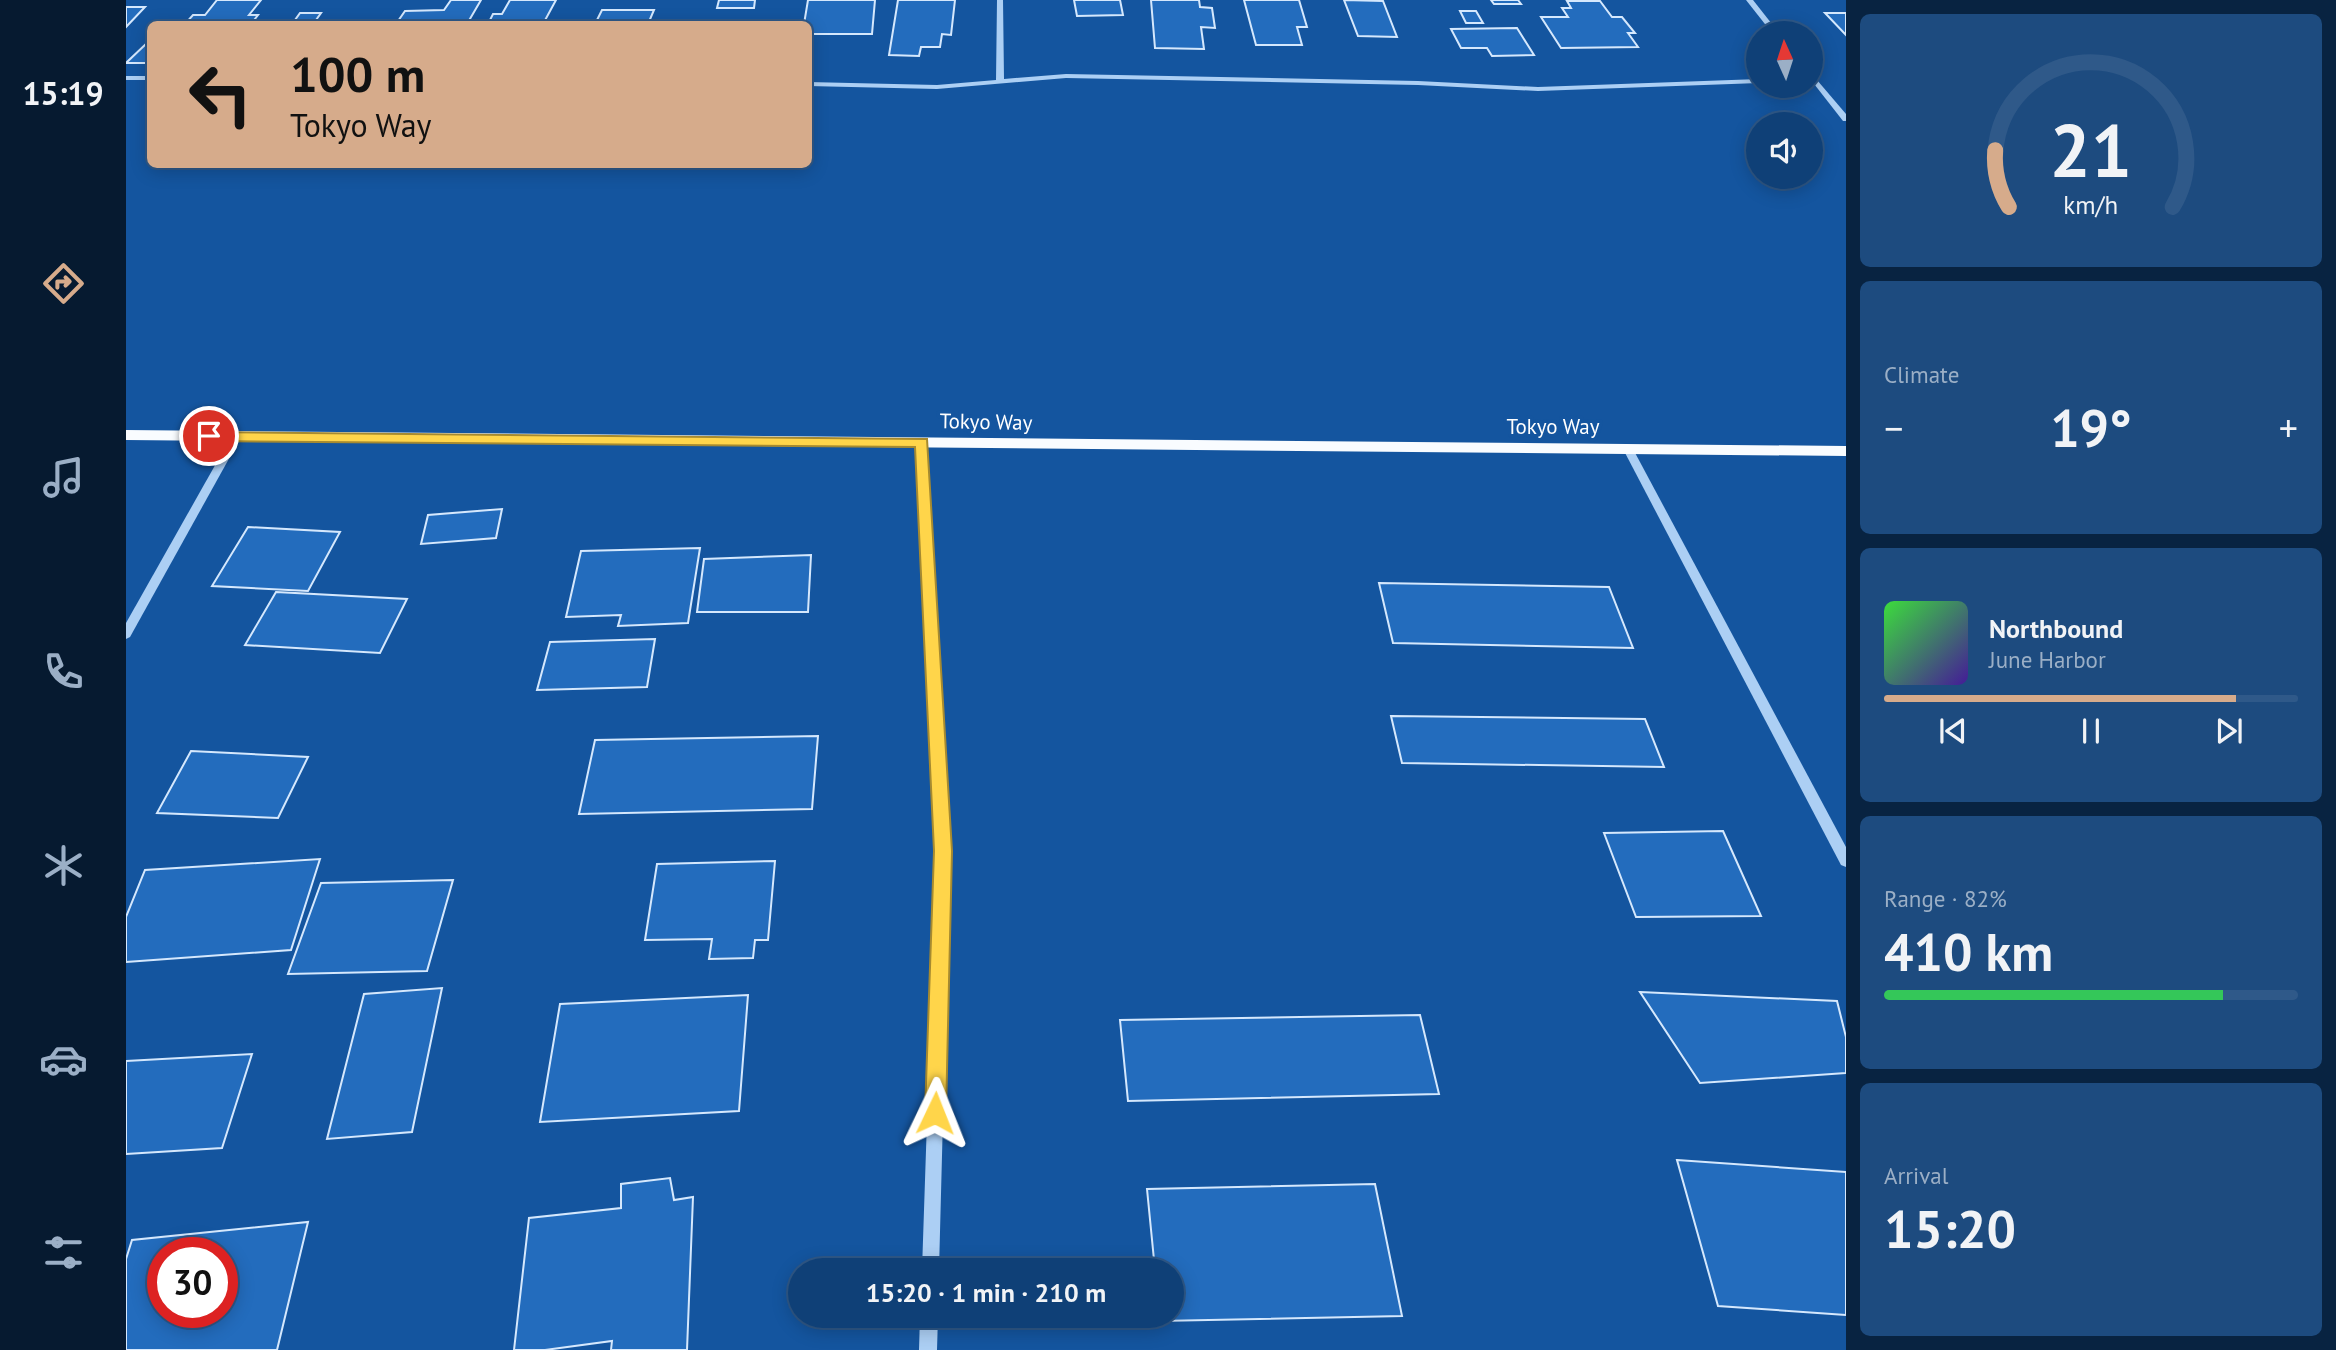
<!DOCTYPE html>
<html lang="en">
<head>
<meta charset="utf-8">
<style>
	body { margin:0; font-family:"PT Sans",sans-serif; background:#1d4b7f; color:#f1f3f6; height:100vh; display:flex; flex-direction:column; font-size:26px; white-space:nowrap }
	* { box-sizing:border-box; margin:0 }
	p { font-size:23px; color:#9bafc6 }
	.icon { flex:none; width:38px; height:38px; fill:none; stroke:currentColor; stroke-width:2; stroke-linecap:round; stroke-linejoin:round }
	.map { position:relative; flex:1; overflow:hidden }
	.drawer { display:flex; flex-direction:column; gap:14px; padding:14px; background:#082341; width:490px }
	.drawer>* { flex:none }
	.banner { position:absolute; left:21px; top:21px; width:665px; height:147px; border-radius:10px; box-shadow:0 4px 18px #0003,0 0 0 2px #2f5989; background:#d6ab8b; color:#111; overflow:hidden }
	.needle { width:46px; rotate:357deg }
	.tools { position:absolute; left:1620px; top:21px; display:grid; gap:14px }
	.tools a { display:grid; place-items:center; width:77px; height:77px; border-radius:50%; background:#0f4077; box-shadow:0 4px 18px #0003,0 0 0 2px #2f5989; font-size:35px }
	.speed { position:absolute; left:21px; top:1237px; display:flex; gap:14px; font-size:35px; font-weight:700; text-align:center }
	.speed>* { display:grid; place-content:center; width:91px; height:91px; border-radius:50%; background:#0f4077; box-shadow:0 4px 18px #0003,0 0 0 2px #2f5989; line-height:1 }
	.speed .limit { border:10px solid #d22; background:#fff; color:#111 }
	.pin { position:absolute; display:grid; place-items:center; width:60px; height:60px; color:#fff; margin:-30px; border:4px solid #fff; border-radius:50%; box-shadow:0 2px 7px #0007 }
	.me { position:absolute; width:77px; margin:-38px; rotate:2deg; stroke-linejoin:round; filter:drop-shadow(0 0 5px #0008) }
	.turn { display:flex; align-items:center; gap:24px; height:147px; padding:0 28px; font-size:32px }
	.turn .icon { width:91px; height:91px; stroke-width:2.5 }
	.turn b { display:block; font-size:49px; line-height:60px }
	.big { font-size:52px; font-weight:800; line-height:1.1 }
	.drawer .card { flex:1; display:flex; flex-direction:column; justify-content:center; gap:10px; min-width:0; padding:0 24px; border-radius:10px; background:#1d4b7f }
	.drawer .dial { align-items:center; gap:0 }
	.dial svg { height:182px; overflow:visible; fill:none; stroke:#2f5989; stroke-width:7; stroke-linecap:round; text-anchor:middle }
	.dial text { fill:#f1f3f6; stroke:none }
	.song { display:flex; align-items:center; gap:21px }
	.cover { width:84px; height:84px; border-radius:10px; background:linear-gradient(135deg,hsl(120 70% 55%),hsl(260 70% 35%)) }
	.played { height:7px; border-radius:4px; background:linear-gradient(90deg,#d6ab8b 85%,#2f5989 85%) }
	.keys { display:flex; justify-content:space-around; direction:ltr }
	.heat { display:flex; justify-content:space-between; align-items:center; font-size:38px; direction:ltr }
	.charge { height:10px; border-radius:5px; background:linear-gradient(90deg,#34c759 82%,#2f5989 0) }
	.trip { position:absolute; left:662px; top:1258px; width:396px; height:70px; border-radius:35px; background:#0f4077; box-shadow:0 4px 18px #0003,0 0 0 2px #2f5989; font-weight:800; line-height:70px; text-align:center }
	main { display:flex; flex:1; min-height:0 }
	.tabs { display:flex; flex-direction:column; width:126px; justify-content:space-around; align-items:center; background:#061a30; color:#9bafc6 }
	.tabs .icon { width:49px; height:49px }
	.tabs .active { color:#d6ab8b }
	.tabs b { font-size:32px; color:#f1f3f6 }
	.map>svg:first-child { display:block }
	.building { fill:#236cbd; stroke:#d5e8fd; stroke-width:2; fill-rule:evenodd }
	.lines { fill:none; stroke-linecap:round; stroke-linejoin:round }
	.minor { fill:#accff4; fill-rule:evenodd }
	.major { fill:#f9fcff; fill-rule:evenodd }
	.route { fill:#ffd54a; stroke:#a68a30; stroke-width:2 }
	.labels { text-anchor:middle; stroke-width:7; stroke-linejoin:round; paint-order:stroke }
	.street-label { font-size:21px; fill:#fff; stroke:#14559f }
</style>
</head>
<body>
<main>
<nav class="tabs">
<b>15:19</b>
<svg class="icon active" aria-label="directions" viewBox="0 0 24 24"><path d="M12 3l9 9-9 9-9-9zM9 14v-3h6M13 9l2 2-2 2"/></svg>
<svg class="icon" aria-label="music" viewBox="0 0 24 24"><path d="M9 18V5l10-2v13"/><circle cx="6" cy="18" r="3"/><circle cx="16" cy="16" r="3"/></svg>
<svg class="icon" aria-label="phone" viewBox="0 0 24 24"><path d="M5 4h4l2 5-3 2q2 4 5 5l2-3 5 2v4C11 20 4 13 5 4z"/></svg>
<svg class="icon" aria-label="climate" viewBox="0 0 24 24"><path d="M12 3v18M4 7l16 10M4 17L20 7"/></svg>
<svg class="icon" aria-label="car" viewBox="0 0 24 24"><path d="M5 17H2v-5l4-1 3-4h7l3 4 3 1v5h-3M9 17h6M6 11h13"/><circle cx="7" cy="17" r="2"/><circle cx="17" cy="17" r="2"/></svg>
<svg class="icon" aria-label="filters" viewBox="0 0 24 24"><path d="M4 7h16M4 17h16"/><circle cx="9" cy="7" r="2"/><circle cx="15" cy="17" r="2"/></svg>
</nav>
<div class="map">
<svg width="1720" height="1350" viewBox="0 0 1720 1350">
	<rect width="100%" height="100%" fill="#14559f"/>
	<!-- building -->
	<g class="building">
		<polygon points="91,0 135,0 123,15 132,15 125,24 59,24 67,15 79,15"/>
		<polygon points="325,0 355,0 341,24 270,24 279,11 318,10"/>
		<polygon points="384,0 430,0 417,24 362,24 367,14 376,14"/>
		<polygon points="593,0 629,0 628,8 591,8"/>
		<polygon points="682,0 749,0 746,34 682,34 682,24 678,24"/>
		<polygon points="772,0 829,0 825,35 816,34 814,47 795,47 793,56 763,55"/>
		<polygon points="948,0 994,0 997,15 951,16"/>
		<polygon points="1025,0 1073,0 1074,7 1086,8 1089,28 1075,27 1078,49 1029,48"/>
		<polygon points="1118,0 1173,0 1181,27 1171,27 1176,45 1130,45"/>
		<polygon points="1218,0 1257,1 1271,37 1232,36"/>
		<polygon points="1365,0 1392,0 1395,4 1368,4"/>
		<polygon points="1441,1 1474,1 1486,17 1496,17 1509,33 1502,33 1512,47 1435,48 1415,17 1442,17 1436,8 1445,8"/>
		<polygon points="0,7 19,7 0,27"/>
		<polygon points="476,10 528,10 522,24 469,24"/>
		<polygon points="1334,11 1350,11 1357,23 1340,23"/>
		<polygon points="174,13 195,13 190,20 169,20"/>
		<polygon points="1699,13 1720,13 1720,35"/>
		<polygon points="159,20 196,20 193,24 156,24"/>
		<polygon points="1391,28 1408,55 1366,56 1361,48 1335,48 1325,29"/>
		<polygon points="22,42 24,42 24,63 0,63"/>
		<polygon points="376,509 370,538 295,544 302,515"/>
		<polygon points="122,527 214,532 182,591 86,586"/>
		<polygon points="574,548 562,623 492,626 495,615 440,617 455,551"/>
		<polygon points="685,555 682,612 571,612 578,559"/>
		<polygon points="1253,583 1483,587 1507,648 1267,643"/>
		<polygon points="150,592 281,599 254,653 119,645"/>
		<polygon points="529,639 521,687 411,690 424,642"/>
		<polygon points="1265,716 1519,719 1538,767 1276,763"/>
		<polygon points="692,736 686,809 453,814 469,740"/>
		<polygon points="65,751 182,757 152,818 31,813"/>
		<polygon points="1597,831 1635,916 1510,917 1478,833"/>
		<polygon points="194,859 165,950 0,962 0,917 19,870"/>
		<polygon points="649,861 642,940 629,940 627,958 583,959 586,939 519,940 531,864"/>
		<polygon points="327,880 301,971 162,974 195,883"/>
		<polygon points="316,988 286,1132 201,1139 238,994"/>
		<polygon points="1514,992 1711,1001 1720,1037 1720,1073 1574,1083"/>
		<polygon points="622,995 613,1111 414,1122 434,1004"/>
		<polygon points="1294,1015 1313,1094 1002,1101 994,1020"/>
		<polygon points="126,1054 96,1148 0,1154 0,1061"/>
		<polygon points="1551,1160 1720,1172 1720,1315 1592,1306"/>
		<polygon points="544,1178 548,1200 567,1197 561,1350 485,1350 486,1341 419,1350 388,1350 403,1218 495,1208 495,1184"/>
		<polygon points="1249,1184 1276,1316 1033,1321 1033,1316 1045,1316 1045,1270 1029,1270 1021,1189"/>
		<path d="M 182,1222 L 151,1350 L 0,1350 L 0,1259 L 6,1240 ZM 37,1253 L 96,1253 L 96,1312 L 37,1312 Z"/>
	</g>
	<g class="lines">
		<!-- minor -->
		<g class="minor">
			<polygon points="871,0 877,0 878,79 940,74 1292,81 1412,87 1633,79 1633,83 1412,91 1292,85 940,78 811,89 682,86 682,82 811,85 870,80"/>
			<polygon points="1620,0 1627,0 1653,33 1646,33"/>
			<polygon points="1685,73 1720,114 1720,121 1717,121 1685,80"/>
			<rect x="0" y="76" width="24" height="4"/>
			<polygon points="110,433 115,437 4,637 0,639 0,623 105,437"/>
			<polygon points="796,439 801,443 824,851 813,1270 796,1270 810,851 791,443"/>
			<polygon points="1502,445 1507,449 1720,847 1720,867 1715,865 1497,449"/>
			<polygon points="794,1316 812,1316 811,1350 793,1350"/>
		</g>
		<!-- major -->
		<polygon class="major" points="0,430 1720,446 1720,456 0,440"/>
	</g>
	<!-- route -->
	<polygon class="route" points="83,432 801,439 826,851 820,1113 817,1120 809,1123 802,1120 799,1113 808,851 789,447 83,441 76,436"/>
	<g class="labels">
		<!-- street labels -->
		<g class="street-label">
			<text transform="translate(860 422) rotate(1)" y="7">Tokyo Way</text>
			<text x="1427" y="434">Tokyo Way</text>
		</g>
	</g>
</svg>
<div class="tools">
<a><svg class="needle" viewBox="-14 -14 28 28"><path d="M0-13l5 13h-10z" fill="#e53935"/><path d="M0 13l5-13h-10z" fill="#9bafc6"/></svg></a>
<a><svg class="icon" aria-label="sound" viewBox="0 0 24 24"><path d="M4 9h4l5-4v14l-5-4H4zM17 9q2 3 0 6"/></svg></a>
</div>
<div class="speed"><div class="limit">30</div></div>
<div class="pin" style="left:83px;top:436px;background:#d93025"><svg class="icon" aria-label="arrive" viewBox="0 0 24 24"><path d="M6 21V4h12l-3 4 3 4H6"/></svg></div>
<svg class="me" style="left:809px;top:1113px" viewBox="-20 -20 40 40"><path d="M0-17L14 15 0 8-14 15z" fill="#ffd54a" stroke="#fff" stroke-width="4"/></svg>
<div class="trip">15:20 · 1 min · 210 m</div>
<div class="banner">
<div class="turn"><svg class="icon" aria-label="left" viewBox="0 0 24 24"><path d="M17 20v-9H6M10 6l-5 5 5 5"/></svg><div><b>100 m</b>Tokyo Way</div></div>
</div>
</div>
<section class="drawer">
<div class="card dial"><svg viewBox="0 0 100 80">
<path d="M14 69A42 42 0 1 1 86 69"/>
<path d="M14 69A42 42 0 0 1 8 44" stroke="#d6ab8b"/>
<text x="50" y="56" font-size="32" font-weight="700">21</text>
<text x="50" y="72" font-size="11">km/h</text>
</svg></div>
<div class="card"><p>Climate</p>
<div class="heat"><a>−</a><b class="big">19°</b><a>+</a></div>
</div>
<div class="card">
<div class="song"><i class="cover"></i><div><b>Northbound</b><p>June Harbor</p></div></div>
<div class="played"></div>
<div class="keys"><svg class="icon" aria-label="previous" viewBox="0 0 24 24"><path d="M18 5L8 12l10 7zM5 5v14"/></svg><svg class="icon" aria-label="pause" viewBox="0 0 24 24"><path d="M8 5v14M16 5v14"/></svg><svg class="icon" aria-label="next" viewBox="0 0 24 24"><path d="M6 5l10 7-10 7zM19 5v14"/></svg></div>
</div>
<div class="card"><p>Range · 82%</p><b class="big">410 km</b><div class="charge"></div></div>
<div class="card"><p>Arrival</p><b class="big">15:20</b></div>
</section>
</main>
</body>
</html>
